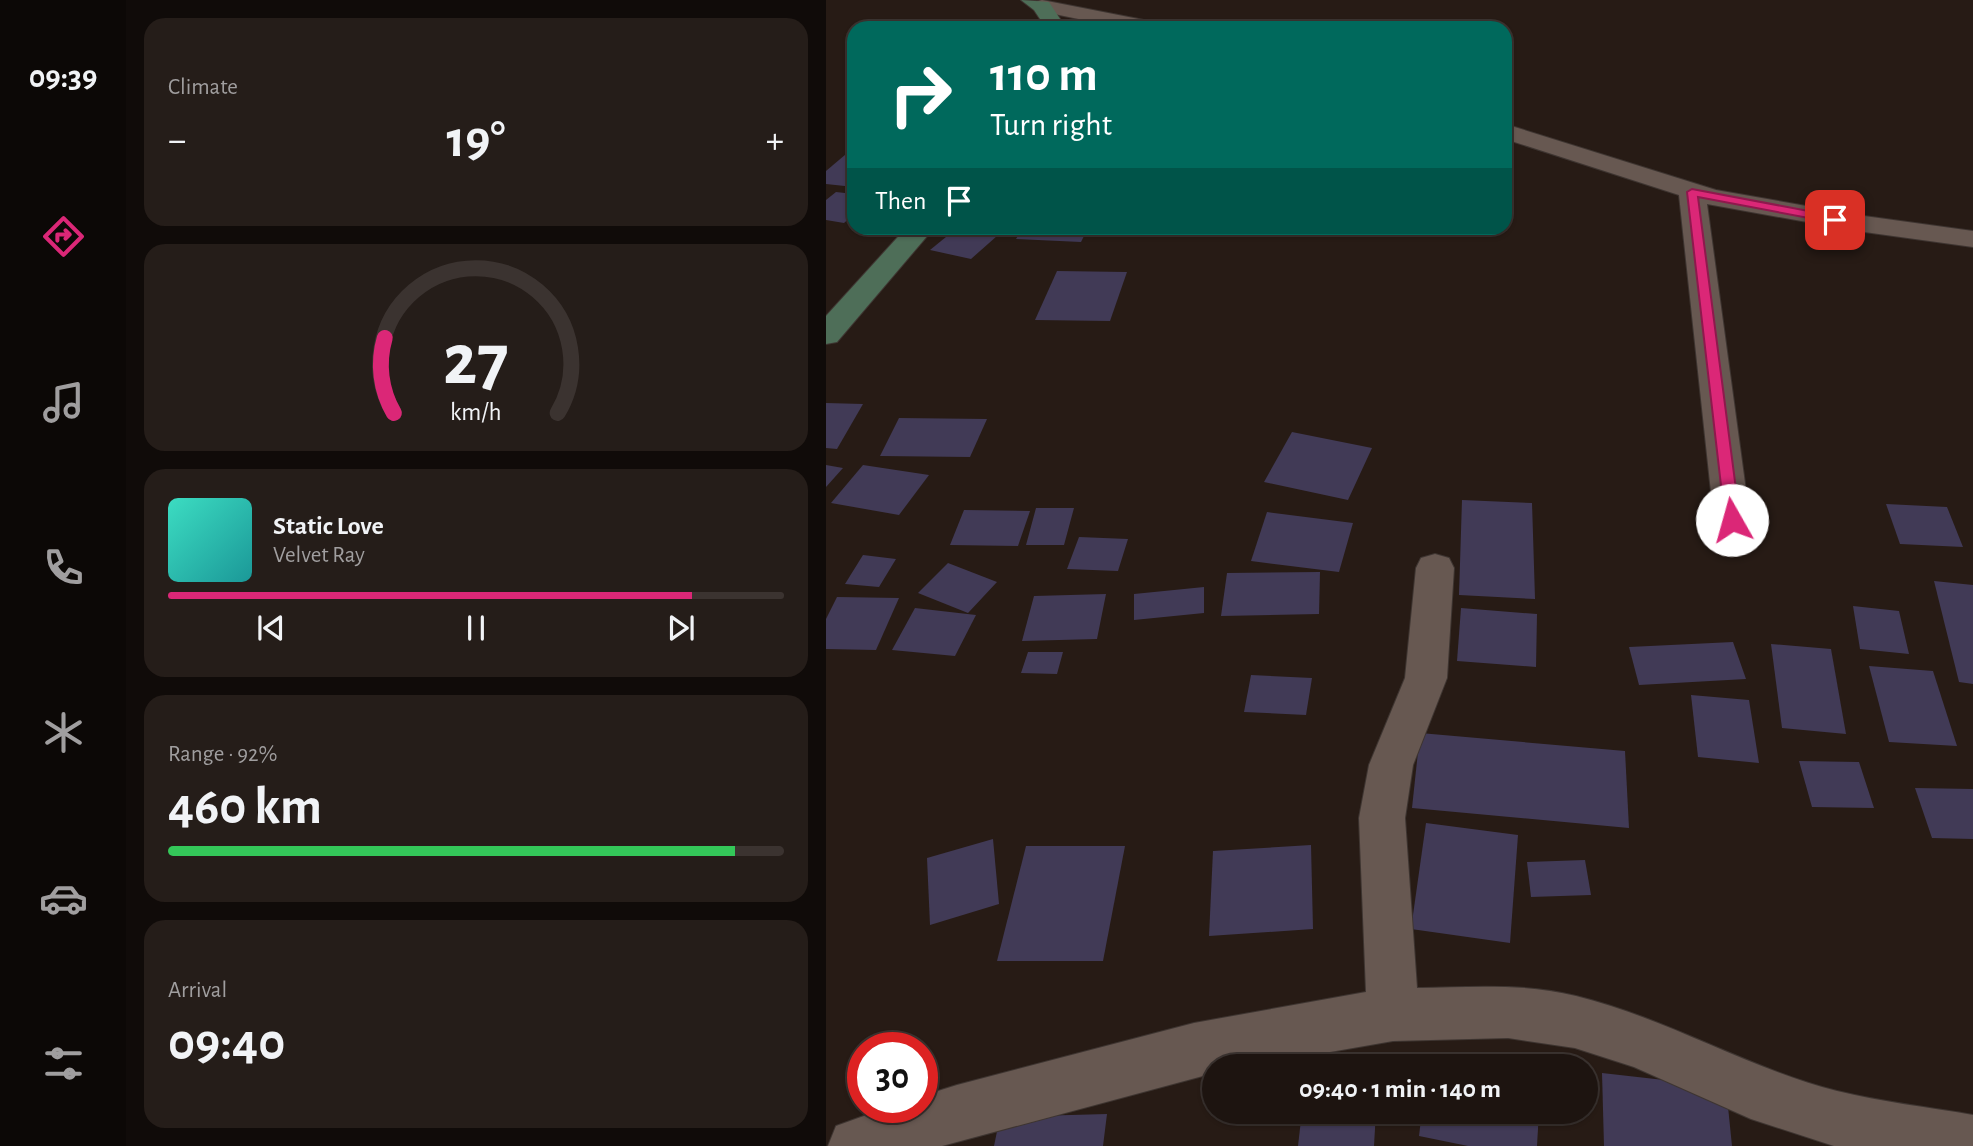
<!DOCTYPE html>
<html lang="en">
<head>
<meta charset="utf-8">
<style>
	body { margin:0; font-family:"Alegreya Sans",sans-serif; background:#251d19; color:#f1f3f6; height:100vh; display:flex; flex-direction:column; font-size:26px; white-space:nowrap }
	* { box-sizing:border-box; margin:0 }
	p { font-size:23px; color:#a09e9f }
	.icon { flex:none; width:38px; height:38px; fill:none; stroke:currentColor; stroke-width:2; stroke-linecap:round; stroke-linejoin:round }
	.map { position:relative; flex:1; overflow:hidden }
	.sheet { display:flex; flex-direction:column; gap:18px; padding:18px; background:#100b09; width:700px }
	.sheet>* { flex:none }
	.guide { position:absolute; left:21px; top:21px; width:665px; height:214px; border-radius:21px; box-shadow:0 2px 5px #0004,0 0 0 2px #3b3330; background:#00695c; color:#fff; overflow:hidden }
	.speed { position:absolute; left:21px; top:1032px; display:flex; gap:14px; font-size:35px; font-weight:700; text-align:center }
	.speed>* { display:grid; place-content:center; width:91px; height:91px; border-radius:50%; background:#1d1410; box-shadow:0 2px 5px #0004,0 0 0 2px #3b3330; line-height:1 }
	.speed .limit { border:10px solid #d22; background:#fff; color:#111 }
	.pin { position:absolute; display:grid; place-items:center; width:60px; height:60px; color:#fff; margin:-30px; border-radius:14px; box-shadow:0 4px 10px #0006 }
	.me { position:absolute; width:77px; margin:-38px; rotate:353deg; stroke-linejoin:round; filter:drop-shadow(0 0 5px #0008) }
	.turn { display:flex; align-items:center; gap:24px; height:147px; padding:0 28px; font-size:32px }
	.turn .icon { width:91px; height:91px; stroke-width:2.5 }
	.turn b { display:block; font-size:49px; line-height:60px }
	.then { display:flex; align-items:center; height:66px; padding:0 28px; background:#0003; gap:14px; font-size:26px }
	.big { font-size:52px; font-weight:600; line-height:1.1 }
	.sheet .card { flex:1; display:flex; flex-direction:column; justify-content:center; gap:10px; min-width:0; padding:0 24px; border-radius:21px; background:#251d19 }
	.sheet .dial { align-items:center; gap:0 }
	.dial svg { height:182px; overflow:visible; fill:none; stroke:#3b3330; stroke-width:7; stroke-linecap:round; text-anchor:middle }
	.dial text { fill:#f1f3f6; stroke:none }
	.song { display:flex; align-items:center; gap:21px }
	.cover { width:84px; height:84px; border-radius:10px; background:linear-gradient(135deg,hsl(170 70% 55%),hsl(180 70% 35%)) }
	.played { height:7px; border-radius:4px; background:linear-gradient(90deg,#db2777 85%,#3b3330 85%) }
	.keys { display:flex; justify-content:space-around; direction:ltr }
	.heat { display:flex; justify-content:space-between; align-items:center; font-size:38px; direction:ltr }
	.charge { height:10px; border-radius:5px; background:linear-gradient(90deg,#34c759 92%,#3b3330 0) }
	.trip { position:absolute; left:376px; top:1054px; width:396px; height:70px; border-radius:35px; background:#1d1410; box-shadow:0 2px 5px #0004,0 0 0 2px #3b3330; font-weight:600; line-height:70px; text-align:center }
	main { display:flex; flex:1; min-height:0 }
	.tab-bar { display:flex; flex-direction:column; width:126px; justify-content:space-around; align-items:center; background:#0c0806; color:#a09e9f }
	.tab-bar .icon { width:49px; height:49px }
	.tab-bar .selected { color:#db2777 }
	.tab-bar b { font-size:32px; color:#f1f3f6 }
	.map>svg:first-child { display:block }
	.building { fill:#413a56 }
	.lines { fill:none; stroke-linecap:round; stroke-linejoin:round }
	.street-casing { stroke:#3e3531; stroke-width:2 }
	.secondary-casing { stroke:#3e3531; stroke-width:2 }
	.street { fill:#675851; fill-rule:evenodd }
	.secondary { fill:#4e6e58; fill-rule:evenodd }
	.route { fill:#db2777; stroke:#8e194d; stroke-width:2 }
</style>
</head>
<body>
<main>
<nav class="tab-bar">
<b>09:39</b>
<svg class="icon selected" aria-label="directions" viewBox="0 0 24 24"><path d="M12 3l9 9-9 9-9-9zM9 14v-3h6M13 9l2 2-2 2"/></svg>
<svg class="icon" aria-label="music" viewBox="0 0 24 24"><path d="M9 18V5l10-2v13"/><circle cx="6" cy="18" r="3"/><circle cx="16" cy="16" r="3"/></svg>
<svg class="icon" aria-label="phone" viewBox="0 0 24 24"><path d="M5 4h4l2 5-3 2q2 4 5 5l2-3 5 2v4C11 20 4 13 5 4z"/></svg>
<svg class="icon" aria-label="climate" viewBox="0 0 24 24"><path d="M12 3v18M4 7l16 10M4 17L20 7"/></svg>
<svg class="icon" aria-label="car" viewBox="0 0 24 24"><path d="M5 17H2v-5l4-1 3-4h7l3 4 3 1v5h-3M9 17h6M6 11h13"/><circle cx="7" cy="17" r="2"/><circle cx="17" cy="17" r="2"/></svg>
<svg class="icon" aria-label="filters" viewBox="0 0 24 24"><path d="M4 7h16M4 17h16"/><circle cx="9" cy="7" r="2"/><circle cx="15" cy="17" r="2"/></svg>
</nav>
<section class="sheet">
<div class="card"><p>Climate</p>
<div class="heat"><a>−</a><b class="big">19°</b><a>+</a></div>
</div>
<div class="card dial"><svg viewBox="0 0 100 80">
<path d="M14 69A42 42 0 1 1 86 69"/>
<path d="M14 69A42 42 0 0 1 10 36" stroke="#db2777"/>
<text x="50" y="56" font-size="32" font-weight="700">27</text>
<text x="50" y="72" font-size="11">km/h</text>
</svg></div>
<div class="card">
<div class="song"><i class="cover"></i><div><b>Static Love</b><p>Velvet Ray</p></div></div>
<div class="played"></div>
<div class="keys"><svg class="icon" aria-label="previous" viewBox="0 0 24 24"><path d="M18 5L8 12l10 7zM5 5v14"/></svg><svg class="icon" aria-label="pause" viewBox="0 0 24 24"><path d="M8 5v14M16 5v14"/></svg><svg class="icon" aria-label="next" viewBox="0 0 24 24"><path d="M6 5l10 7-10 7zM19 5v14"/></svg></div>
</div>
<div class="card"><p>Range · 92%</p><b class="big">460 km</b><div class="charge"></div></div>
<div class="card"><p>Arrival</p><b class="big">09:40</b></div>
</section>
<div class="map">
<svg width="1147" height="1146" viewBox="0 0 1147 1146">
	<rect width="100%" height="100%" fill="#271b15"/>
	<!-- building -->
	<g class="building">
		<polygon points="26,149 28,187 0,184 0,171"/>
		<polygon points="10,192 28,194 28,214 18,223 0,220 0,200"/>
		<polygon points="131,228 180,228 145,259 104,250"/>
		<polygon points="197,228 262,228 255,242 190,239"/>
		<polygon points="231,271 301,272 284,321 209,320"/>
		<polygon points="0,403 37,404 11,449 0,448"/>
		<polygon points="73,418 161,419 144,457 54,456"/>
		<polygon points="466,432 546,448 522,500 438,482"/>
		<polygon points="0,465 17,468 0,487"/>
		<polygon points="37,465 103,475 73,515 5,503"/>
		<polygon points="636,500 706,503 709,599 633,595"/>
		<polygon points="1060,504 1121,507 1137,547 1074,544"/>
		<polygon points="210,508 248,508 238,545 200,545"/>
		<polygon points="138,510 204,511 192,546 124,545"/>
		<polygon points="441,512 527,523 513,572 425,561"/>
		<polygon points="253,537 302,539 292,571 241,569"/>
		<polygon points="37,555 70,559 53,587 19,584"/>
		<polygon points="122,563 171,582 142,613 92,593"/>
		<polygon points="494,572 493,614 395,616 401,573"/>
		<polygon points="1108,581 1147,585 1147,684 1133,682"/>
		<polygon points="378,587 378,613 308,620 308,594"/>
		<polygon points="280,594 271,639 196,641 208,596"/>
		<polygon points="11,597 73,598 50,650 0,649 0,619"/>
		<polygon points="1027,606 1073,611 1083,654 1034,649"/>
		<polygon points="89,608 150,615 129,656 66,650"/>
		<polygon points="635,608 711,614 710,667 631,661"/>
		<polygon points="907,642 920,679 813,685 803,647"/>
		<polygon points="945,644 1005,649 1020,734 956,728"/>
		<polygon points="202,652 237,652 231,674 195,673"/>
		<polygon points="1043,666 1107,671 1131,746 1063,742"/>
		<polygon points="425,675 486,678 480,715 418,712"/>
		<polygon points="865,695 923,700 933,763 872,757"/>
		<polygon points="594,733 799,751 803,828 586,808"/>
		<polygon points="973,761 1033,762 1048,808 986,807"/>
		<polygon points="1089,788 1147,789 1147,839 1106,838"/>
		<polygon points="600,823 692,835 684,943 585,929"/>
		<polygon points="167,839 173,904 104,925 101,858"/>
		<polygon points="485,845 487,929 383,936 387,851"/>
		<polygon points="200,846 299,846 277,961 171,961"/>
		<polygon points="759,860 765,895 705,897 701,862"/>
		<polygon points="482,1060 532,1064 532,1066 481,1066"/>
		<polygon points="776,1073 900,1087 906,1146 778,1146"/>
		<polygon points="476,1111 550,1111 548,1146 472,1146"/>
		<polygon points="596,1111 713,1111 711,1146 642,1146 593,1136"/>
		<polygon points="281,1114 277,1146 168,1146 174,1117"/>
	</g>
	<g class="lines">
		<defs>
			<g id="street">
				<polygon points="216,0 328,22 335,24 338,28 296,28 209,10 206,6 209,2"/>
				<polygon points="679,124 890,190 1031,215 1147,231 1147,247 1031,231 881,204 924,520 919,529 906,533 893,529 888,520 853,195 679,139"/>
				<path d="M 609,554 L 623,558 L 628,568 L 621,678 L 587,765 L 579,818 L 591,988 C 645,987 698,983 750,996 C 840,1018 921,1068 1011,1091 C 1055,1102 1102,1107 1147,1115 L 1147,1146 L 1008,1146 L 925,1119 L 808,1067 L 749,1048 L 682,1038 L 567,1041 L 424,1066 L 388,1066 L 388,1073 L 116,1146 L 2,1146 L 10,1126 L 60,1108 L 96,1108 L 96,1096 L 131,1085 L 368,1023 L 540,992 L 533,818 L 543,765 L 579,678 L 590,568 L 595,558 Z"/>
			</g>
			<g id="secondary">
				<polygon points="195,0 223,2 240,28 220,28 208,10"/>
				<polygon points="80,228 108,228 11,342 0,344 0,316"/>
			</g>
		</defs>
		<!-- street casing -->
		<use href="#street" class="street-casing"/>
		<!-- secondary casing -->
		<use href="#secondary" class="secondary-casing"/>
		<!-- street -->
		<use href="#street" class="street"/>
		<!-- secondary -->
		<use href="#secondary" class="secondary"/>
	</g>
	<!-- route -->
	<polygon class="route" points="866,189 1009,216 1015,220 1009,223 872,197 914,520 906,526 899,520 861,192"/>
</svg>
<div class="speed"><div class="limit">30</div></div>
<div class="pin" style="left:1009px;top:220px;background:#d93025"><svg class="icon" aria-label="arrive" viewBox="0 0 24 24"><path d="M6 21V4h12l-3 4 3 4H6"/></svg></div>
<svg class="me" style="left:906px;top:520px" viewBox="-20 -20 40 40"><circle r="19" fill="#fff"/><path d="M0-13L10 11 0 6-10 11z" fill="#db2777"/></svg>
<div class="trip">09:40 · 1 min · 140 m</div>
<div class="guide">
<div class="turn"><svg class="icon" aria-label="right" viewBox="0 0 24 24"><path d="M7 20v-9h11M14 6l5 5-5 5"/></svg><div><b>110 m</b>Turn right</div></div>
<div class="then">Then<svg class="icon" aria-label="arrive" viewBox="0 0 24 24"><path d="M6 21V4h12l-3 4 3 4H6"/></svg></div>
</div>
</div>
</main>
</body>
</html>
